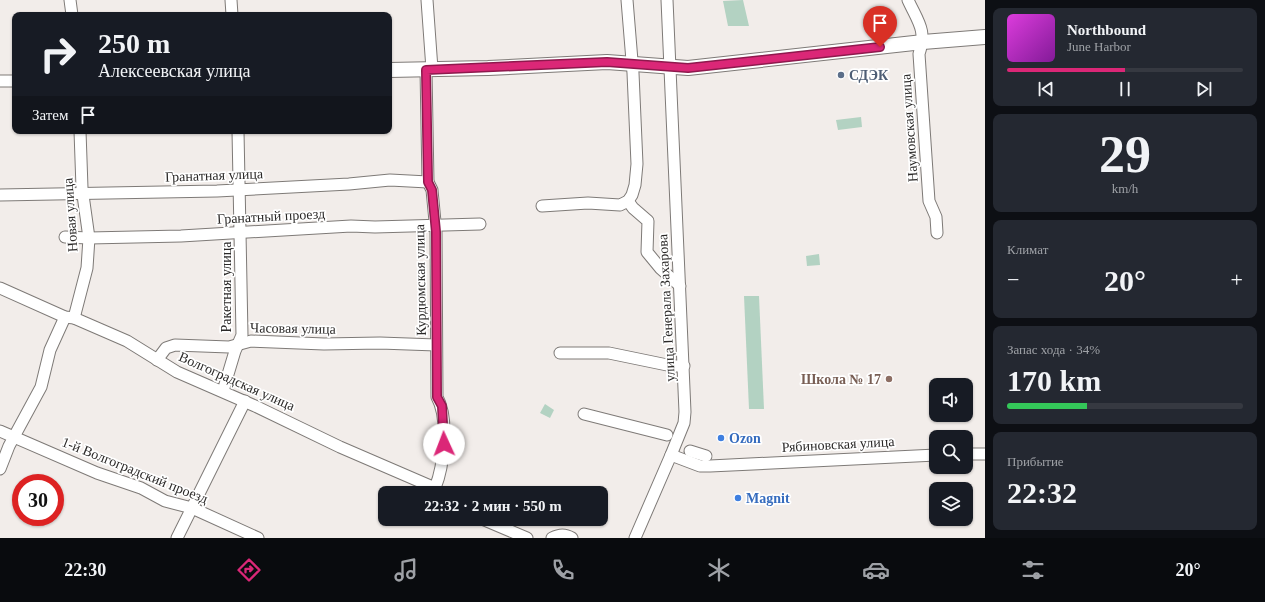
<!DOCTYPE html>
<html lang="ru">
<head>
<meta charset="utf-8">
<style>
	body { margin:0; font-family:"Times New Roman",serif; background:#242831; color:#f1f3f6; height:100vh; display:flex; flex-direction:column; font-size:15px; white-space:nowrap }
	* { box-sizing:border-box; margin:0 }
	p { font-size:13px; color:#9ea1a6 }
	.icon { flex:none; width:22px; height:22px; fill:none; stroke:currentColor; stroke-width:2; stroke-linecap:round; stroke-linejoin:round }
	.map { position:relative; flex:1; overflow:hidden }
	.details { display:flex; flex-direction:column; gap:8px; padding:8px; background:#0d0f14; width:280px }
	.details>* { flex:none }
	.hud { position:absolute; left:12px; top:12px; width:380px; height:122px; border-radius:8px; box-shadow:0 1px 3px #0004; background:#171b24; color:#f1f3f6; overflow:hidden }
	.buttons { position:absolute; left:929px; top:378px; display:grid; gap:8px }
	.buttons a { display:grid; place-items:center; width:44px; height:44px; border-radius:8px; background:#171b24; box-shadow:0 1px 3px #0004; font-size:20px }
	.speed { position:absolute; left:12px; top:474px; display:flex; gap:8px; font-size:20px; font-weight:700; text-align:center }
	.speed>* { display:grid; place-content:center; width:52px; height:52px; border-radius:50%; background:#171b24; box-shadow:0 1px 3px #0004; line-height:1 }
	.speed .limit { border:6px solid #d22; background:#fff; color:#111 }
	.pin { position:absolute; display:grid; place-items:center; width:34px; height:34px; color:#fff; margin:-41px -17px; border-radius:50% 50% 50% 0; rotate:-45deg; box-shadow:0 0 4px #0007 }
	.pin .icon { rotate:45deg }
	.me { position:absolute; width:44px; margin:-22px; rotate:358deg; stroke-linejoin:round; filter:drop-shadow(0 0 3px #0008) }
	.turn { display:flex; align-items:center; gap:14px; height:84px; padding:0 20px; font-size:18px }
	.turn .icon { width:52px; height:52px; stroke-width:2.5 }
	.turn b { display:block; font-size:28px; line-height:34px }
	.then { display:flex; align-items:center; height:38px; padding:0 20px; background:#0003; gap:8px; font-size:15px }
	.big { font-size:30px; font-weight:700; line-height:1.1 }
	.details .tile { flex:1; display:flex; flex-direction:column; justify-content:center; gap:6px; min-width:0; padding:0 14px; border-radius:8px; background:#242831 }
	.details .dial { align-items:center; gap:0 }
	.dial b { font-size:52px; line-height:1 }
	.song { display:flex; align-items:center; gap:12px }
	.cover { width:48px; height:48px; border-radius:6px; background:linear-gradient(135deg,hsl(300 70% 55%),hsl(290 70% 35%)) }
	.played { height:4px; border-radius:2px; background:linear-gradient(90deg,#db2777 50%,#363941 50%) }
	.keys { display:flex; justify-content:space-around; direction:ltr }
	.heat { display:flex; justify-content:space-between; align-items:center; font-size:22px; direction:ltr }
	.charge { height:6px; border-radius:3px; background:linear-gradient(90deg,#34c759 34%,#363941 0) }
	.trip { position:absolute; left:378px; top:486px; width:230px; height:40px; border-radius:8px; background:#171b24; box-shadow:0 1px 3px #0004; font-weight:700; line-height:40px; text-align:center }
	.tabs { display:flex; height:64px; justify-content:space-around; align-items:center; background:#090b0e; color:#9ea1a6 }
	.tabs .icon { width:28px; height:28px }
	.tabs .selected { color:#db2777 }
	.tabs b { font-size:18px; color:#f1f3f6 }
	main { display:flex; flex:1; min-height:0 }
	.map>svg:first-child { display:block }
	.green { fill:#b3d2c2 }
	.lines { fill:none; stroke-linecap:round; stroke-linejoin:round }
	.minor-casing { stroke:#7e7a77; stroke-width:13 }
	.tertiary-casing { stroke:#7e7a77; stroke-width:16 }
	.minor { stroke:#fff; stroke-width:11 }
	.tertiary { stroke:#fff; stroke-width:14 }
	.route-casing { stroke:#8e194d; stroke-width:10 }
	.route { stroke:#db2777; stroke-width:7 }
	.service-dot { fill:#5c6f8a; stroke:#fff; stroke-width:1.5 }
	.education-dot { fill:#8d6e63; stroke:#fff; stroke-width:1.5 }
	.shop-dot { fill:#3f7fe0; stroke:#fff; stroke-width:1.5 }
	.labels { text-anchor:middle; stroke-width:3.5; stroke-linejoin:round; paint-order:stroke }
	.service-label { font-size:14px; font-weight:bold; fill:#4e5e75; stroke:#fff; text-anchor:start }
	.street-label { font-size:14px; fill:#2b2928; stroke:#fff }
	.education-label { font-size:14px; font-weight:bold; fill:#785e54; stroke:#fff; text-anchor:end }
	.shop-label { font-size:14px; font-weight:bold; fill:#366cbe; stroke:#fff; text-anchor:start }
</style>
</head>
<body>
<main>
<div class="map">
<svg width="985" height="538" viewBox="0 0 985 538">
	<rect width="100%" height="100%" fill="#f2edea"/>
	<!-- green -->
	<g class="green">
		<polygon points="743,0 749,26 728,26 723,1"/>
		<polygon points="861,117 862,127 838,130 836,120"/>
		<polygon points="819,254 820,265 807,266 806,256"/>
		<polygon points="744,296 759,296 764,409 749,409"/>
		<polygon points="545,404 554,410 550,418 540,413"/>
	</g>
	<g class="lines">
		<defs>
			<g id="minor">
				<polyline points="70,0 72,15"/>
				<polyline points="231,0 232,15"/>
				<polyline points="427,0 432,69"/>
				<path d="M 908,0 C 918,22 927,30 919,54 L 929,201 L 936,217 L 937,233"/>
				<path d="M 426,70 L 428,182 L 432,190 L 436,232 L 437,397 C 449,418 444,466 435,488"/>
				<polyline points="0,81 15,81"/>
				<polyline points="0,195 217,191 349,184 390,180 428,182"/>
				<polyline points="628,201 633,208 648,221 647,252 661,269 680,286"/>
				<polyline points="542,206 588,203 620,205 628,201 632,195 635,185 637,164 633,73 627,0"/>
				<polyline points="65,237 89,238 181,236 351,226 375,227 480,224"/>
				<polyline points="0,288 65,317 74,318 127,341 177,372 255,406 340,447 435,488 439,493"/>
				<polyline points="74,318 87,268 89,238 82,188 80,131"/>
				<polyline points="560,353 609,353 672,366 684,366"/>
				<polyline points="157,360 166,348 175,345 229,347 251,341 324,344 380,343 436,345"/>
				<polyline points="223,391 235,351 242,335 238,131"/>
				<polyline points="584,414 667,435"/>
				<polyline points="0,431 97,473 141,488 165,501 192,508 258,538"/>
				<polyline points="690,451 706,456"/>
				<polyline points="966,454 985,454"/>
				<polyline points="671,455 700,466 710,466 936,455"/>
				<polyline points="0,469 9,446 41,387 50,350 65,317"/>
				<polyline points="482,519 527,538"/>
				<polyline points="177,538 245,401"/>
				<path d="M 552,538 C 560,534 565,534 572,538"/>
				<polyline points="635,538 671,455 684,423 685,412 667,0"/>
			</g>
			<polyline id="tertiary" points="389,70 488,68 607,62 688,68 923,42 985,37"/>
		</defs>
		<!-- minor casing -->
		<use href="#minor" class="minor-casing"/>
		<!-- tertiary casing -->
		<use href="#tertiary" class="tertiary-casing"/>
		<!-- minor -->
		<use href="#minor" class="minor"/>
		<!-- tertiary -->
		<use href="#tertiary" class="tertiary"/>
	</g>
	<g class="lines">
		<defs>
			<polyline id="route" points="444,444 442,406 437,397 436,232 432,190 428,182 426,70 607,62 688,68 880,47"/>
		</defs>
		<!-- route casing -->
		<use href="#route" class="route-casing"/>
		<!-- route -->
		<use href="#route" class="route"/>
	</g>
	<!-- markers -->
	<circle class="service-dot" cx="841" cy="75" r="4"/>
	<circle class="education-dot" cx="889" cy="379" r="4"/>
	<g class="shop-dot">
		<circle cx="721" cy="438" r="4"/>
		<circle cx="738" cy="498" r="4"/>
	</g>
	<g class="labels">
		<!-- service labels -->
		<g class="service-label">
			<text x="849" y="80">СДЭК</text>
		</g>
		<!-- street labels -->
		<g class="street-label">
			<text transform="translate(909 128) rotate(-94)" y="5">Наумовская улица</text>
			<text transform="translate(214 175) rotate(-2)" y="5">Гранатная улица</text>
			<text transform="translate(70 215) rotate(-94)" y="5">Новая улица</text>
			<text transform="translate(271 216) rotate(-3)" y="5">Гранатный проезд</text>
			<text transform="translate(420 280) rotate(-91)" y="5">Курдюмская улица</text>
			<text transform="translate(226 287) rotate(-90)" y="5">Ракетная улица</text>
			<text transform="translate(666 308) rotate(-93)" y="5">улица Генерала Захарова</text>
			<text transform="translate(293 328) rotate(1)" y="5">Часовая улица</text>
			<text transform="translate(237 381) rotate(24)" y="5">Волгоградская улица</text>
			<text transform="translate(838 444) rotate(-3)" y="5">Рябиновская улица</text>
			<text transform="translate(135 470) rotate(22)" y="5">1-й Волгоградский проезд</text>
		</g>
		<!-- education labels -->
		<g class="education-label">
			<text x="881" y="384">Школа № 17</text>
		</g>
		<!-- shop labels -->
		<g class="shop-label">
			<text x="729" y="443">Ozon</text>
			<text x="746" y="503">Magnit</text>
		</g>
	</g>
</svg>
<div class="buttons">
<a><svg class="icon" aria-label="sound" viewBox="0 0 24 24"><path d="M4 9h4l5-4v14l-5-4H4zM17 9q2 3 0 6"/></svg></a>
<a><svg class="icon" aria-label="search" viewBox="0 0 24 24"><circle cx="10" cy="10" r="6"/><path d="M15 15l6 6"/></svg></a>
<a><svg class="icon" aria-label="layers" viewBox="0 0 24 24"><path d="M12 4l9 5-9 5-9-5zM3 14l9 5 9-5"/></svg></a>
</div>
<div class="speed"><div class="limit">30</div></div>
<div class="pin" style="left:880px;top:47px;background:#d93025"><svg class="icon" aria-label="arrive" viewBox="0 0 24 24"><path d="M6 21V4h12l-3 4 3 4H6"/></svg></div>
<svg class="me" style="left:444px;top:444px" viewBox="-20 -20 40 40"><circle r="19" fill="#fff"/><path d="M0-13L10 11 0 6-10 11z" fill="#db2777"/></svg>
<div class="trip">22:32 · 2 мин · 550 m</div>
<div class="hud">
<div class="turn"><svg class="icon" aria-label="right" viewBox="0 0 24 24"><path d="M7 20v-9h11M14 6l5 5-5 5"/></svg><div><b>250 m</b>Алексеевская улица</div></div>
<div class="then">Затем<svg class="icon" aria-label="arrive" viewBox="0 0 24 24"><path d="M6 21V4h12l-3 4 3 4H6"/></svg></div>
</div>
</div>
<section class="details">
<div class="tile">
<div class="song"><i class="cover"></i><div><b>Northbound</b><p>June Harbor</p></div></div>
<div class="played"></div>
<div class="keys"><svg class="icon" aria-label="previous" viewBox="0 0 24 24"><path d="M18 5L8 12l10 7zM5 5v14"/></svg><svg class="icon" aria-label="pause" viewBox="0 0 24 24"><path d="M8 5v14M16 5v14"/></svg><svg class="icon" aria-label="next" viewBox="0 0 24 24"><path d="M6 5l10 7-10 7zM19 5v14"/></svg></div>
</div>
<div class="tile dial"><b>29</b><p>km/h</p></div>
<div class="tile"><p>Климат</p>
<div class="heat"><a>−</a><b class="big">20°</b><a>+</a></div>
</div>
<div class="tile"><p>Запас хода · 34%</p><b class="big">170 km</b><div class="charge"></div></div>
<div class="tile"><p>Прибытие</p><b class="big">22:32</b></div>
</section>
</main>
<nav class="tabs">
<b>22:30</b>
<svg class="icon selected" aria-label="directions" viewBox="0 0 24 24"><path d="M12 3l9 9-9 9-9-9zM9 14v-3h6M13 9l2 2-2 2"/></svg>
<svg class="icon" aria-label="music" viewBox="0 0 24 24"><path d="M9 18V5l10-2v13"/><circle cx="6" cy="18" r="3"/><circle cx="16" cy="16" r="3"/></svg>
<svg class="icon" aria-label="phone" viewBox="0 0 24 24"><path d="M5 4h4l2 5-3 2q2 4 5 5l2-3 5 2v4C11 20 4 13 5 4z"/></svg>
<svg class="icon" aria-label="climate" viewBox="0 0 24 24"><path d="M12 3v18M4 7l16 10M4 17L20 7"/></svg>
<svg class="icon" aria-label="car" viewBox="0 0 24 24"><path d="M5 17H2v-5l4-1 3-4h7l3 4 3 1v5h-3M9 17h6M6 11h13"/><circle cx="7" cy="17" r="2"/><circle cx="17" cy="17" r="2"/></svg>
<svg class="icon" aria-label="filters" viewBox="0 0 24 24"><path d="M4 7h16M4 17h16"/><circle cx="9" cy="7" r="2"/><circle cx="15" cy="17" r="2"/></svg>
<b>20°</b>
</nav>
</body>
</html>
